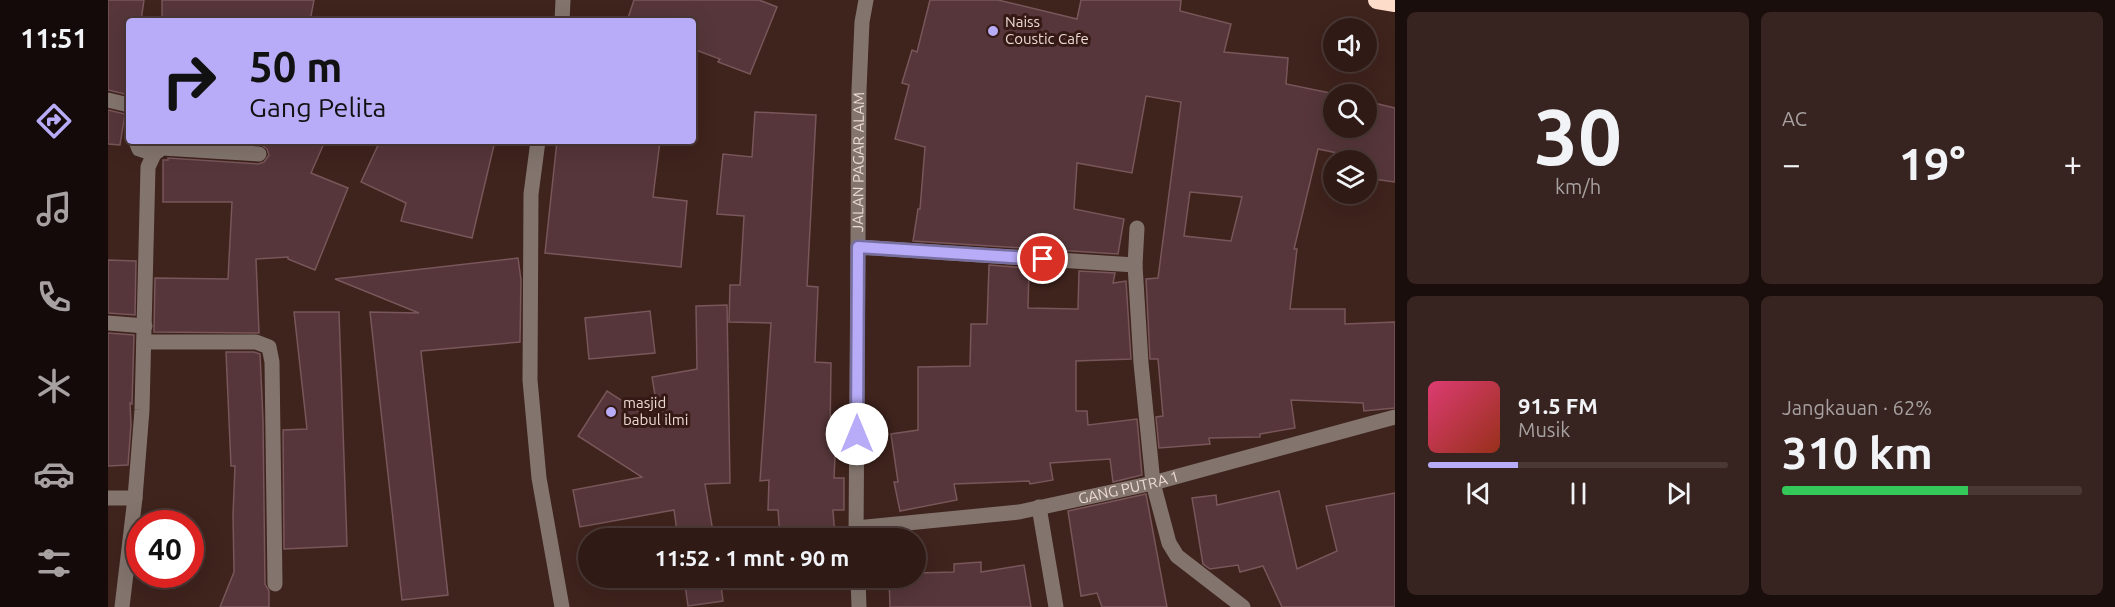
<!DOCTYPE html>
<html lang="id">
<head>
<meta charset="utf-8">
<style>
	body { margin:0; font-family:Ubuntu,sans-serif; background:#37231f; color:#f1f3f6; height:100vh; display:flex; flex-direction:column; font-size:22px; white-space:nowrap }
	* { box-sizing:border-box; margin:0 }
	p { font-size:20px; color:#a7a1a1 }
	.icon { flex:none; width:33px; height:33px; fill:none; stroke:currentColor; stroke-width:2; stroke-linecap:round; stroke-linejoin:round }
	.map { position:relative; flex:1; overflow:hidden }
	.side { display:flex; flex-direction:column; gap:12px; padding:12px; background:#1a0e0c; width:720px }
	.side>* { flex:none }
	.top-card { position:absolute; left:18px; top:18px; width:570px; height:126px; border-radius:6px; box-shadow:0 6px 24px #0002,0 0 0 2px #4a3835; background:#b8abf7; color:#111; overflow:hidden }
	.controls { position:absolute; left:1215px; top:18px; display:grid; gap:12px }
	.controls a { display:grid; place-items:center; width:54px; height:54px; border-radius:50%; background:#2f1a16; box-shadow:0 6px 24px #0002,0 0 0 2px #4a3835; font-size:30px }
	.speed { position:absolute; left:18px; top:510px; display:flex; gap:12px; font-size:30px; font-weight:700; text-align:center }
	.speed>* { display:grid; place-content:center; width:78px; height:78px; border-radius:50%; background:#2f1a16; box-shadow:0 6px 24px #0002,0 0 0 2px #4a3835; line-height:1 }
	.speed .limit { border:9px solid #d22; background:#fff; color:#111 }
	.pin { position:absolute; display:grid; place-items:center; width:51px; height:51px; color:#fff; margin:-26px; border:3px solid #fff; border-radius:50%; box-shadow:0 2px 6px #0007 }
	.me { position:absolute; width:66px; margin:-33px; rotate:0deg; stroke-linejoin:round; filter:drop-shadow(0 0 4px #0008) }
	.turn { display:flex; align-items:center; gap:21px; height:126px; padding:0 24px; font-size:27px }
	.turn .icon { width:78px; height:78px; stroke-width:2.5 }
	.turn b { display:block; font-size:42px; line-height:51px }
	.big { font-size:45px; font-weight:700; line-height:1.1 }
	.side .card { flex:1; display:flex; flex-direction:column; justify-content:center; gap:9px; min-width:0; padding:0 21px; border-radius:9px; background:#37231f }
	.side .dial { align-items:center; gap:0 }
	.dial b { font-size:78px; line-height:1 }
	.song { display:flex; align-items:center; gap:18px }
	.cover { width:72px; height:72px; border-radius:9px; background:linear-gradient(135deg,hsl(340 70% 55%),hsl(10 70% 35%)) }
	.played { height:6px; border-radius:3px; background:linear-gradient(90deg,#b8abf7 30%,#4a3835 30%) }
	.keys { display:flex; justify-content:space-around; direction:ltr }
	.heat { display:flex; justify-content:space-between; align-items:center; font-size:33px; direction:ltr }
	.charge { height:9px; border-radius:4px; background:linear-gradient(90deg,#34c759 62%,#4a3835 0) }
	.side .tiles { flex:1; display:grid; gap:12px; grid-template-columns:repeat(2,1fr) }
	.trip { position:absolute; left:470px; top:528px; width:348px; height:60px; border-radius:30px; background:#2f1a16; box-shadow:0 6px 24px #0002,0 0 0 2px #4a3835; font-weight:700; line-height:60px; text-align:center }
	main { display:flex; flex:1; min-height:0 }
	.dock { display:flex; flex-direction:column; width:108px; justify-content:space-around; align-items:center; background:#130a09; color:#a7a1a1 }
	.dock .icon { width:42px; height:42px }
	.dock .selected { color:#b8abf7 }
	.dock b { font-size:27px; color:#f1f3f6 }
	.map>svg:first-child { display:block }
	.building { fill:#56363a; stroke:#78565a; stroke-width:1.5; fill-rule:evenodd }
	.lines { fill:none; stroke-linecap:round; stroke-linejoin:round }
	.minor { stroke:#83756e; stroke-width:15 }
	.highway { stroke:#fddcc9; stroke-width:18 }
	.route-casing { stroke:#786fa1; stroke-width:15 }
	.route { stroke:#b8abf7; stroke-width:10 }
	.poi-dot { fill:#b8abf7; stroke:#341914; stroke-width:2 }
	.labels { text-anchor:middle; stroke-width:6; stroke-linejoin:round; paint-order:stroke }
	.poi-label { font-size:15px; fill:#edd9d5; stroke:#341914; text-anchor:start }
	.street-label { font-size:15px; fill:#edd9d5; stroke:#341914 }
</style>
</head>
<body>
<main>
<nav class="dock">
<b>11:51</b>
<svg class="icon selected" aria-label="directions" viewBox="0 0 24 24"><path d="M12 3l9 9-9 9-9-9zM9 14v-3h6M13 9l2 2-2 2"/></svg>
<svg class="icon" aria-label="music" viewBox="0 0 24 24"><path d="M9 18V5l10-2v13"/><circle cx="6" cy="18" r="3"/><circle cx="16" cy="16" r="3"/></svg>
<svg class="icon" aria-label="phone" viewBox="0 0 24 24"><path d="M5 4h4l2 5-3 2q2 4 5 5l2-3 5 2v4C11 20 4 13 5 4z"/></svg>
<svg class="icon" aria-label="climate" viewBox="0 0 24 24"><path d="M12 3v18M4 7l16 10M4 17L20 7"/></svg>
<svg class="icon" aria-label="car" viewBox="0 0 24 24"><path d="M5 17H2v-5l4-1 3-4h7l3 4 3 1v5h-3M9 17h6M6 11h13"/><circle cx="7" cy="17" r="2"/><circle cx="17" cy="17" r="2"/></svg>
<svg class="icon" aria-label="filters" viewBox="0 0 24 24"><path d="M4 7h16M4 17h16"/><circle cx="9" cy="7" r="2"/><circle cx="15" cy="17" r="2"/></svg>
</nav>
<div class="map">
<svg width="1287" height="607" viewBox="0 0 1287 607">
	<rect width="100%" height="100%" fill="#3f231d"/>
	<!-- building -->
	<g class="building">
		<polygon points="0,0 36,0 33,21 21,21 21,95 0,90"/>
		<polygon points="54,0 206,0 202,21 54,21"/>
		<polygon points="526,0 651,0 669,7 642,74 610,62 612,59 585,49 585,21 519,21"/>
		<path d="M 822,0 L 890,0 L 969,19 L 973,0 L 1073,0 L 1072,11 L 1123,24 L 1116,52 L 1180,58 L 1178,84 L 1227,94 L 1226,94 L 1226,128 L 1258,128 L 1258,101 L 1287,108 L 1287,182 L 1258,178 L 1258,159 L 1210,149 L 1186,249 L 1189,249 L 1182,309 L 1237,309 L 1237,324 L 1287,322 L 1287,408 L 1256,411 L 1255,403 L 1183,400 L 1187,428 L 1152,434 L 1152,437 L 1101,438 L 1102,444 L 1051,448 L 1048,417 L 1055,416 L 1050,359 L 1042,359 L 1038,279 L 1050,278 L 1073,102 L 1038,96 L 1024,173 L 969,163 L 966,209 L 1016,219 L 1010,254 L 805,241 L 810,209 L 812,209 L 817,147 L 787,139 L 801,85 L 794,83 L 804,50 L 809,52 ZM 1082,192 L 1134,197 L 1123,241 L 1076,236 Z"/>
		<polygon points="0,110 17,114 12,145 0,144"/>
		<polygon points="647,112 708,115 699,286 710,287 707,362 723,363 722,435 728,435 726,478 736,478 736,510 725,510 727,538 672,538 670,510 660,510 661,480 652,481 663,323 621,322 622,285 632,285 636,216 609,214 615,154 644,157"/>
		<polygon points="99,141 217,141 203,173 240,188 207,270 180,259 180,257 148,259 151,333 46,332 47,278 120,279 124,202 55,202 55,160 60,160 60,158 150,164 156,162 161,155 159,149 152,144"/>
		<polygon points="272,141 387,141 364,238 293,221 298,203 253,182"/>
		<polygon points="449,141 552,141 545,197 579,201 573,267 437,253"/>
		<polygon points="410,258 413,280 412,342 313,351 340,595 294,600 262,312 311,313 227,279"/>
		<polygon points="0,260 28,261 27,315 0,313"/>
		<polygon points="881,265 921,268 920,308 970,309 971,271 1007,273 1005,283 1018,281 1023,359 968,361 968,411 979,411 980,425 1029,419 1034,475 1005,482 1002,459 942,463 945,480 922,484 921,481 846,484 849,500 792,511 786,482 790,482 783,434 810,430 810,367 862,366 863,324 879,324"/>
		<polygon points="619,305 622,483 597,484 606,538 570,538 566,510 472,527 465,490 534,477 470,436 499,391 552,425 544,377 589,369 588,306"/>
		<polygon points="542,311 547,353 481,359 477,318"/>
		<polygon points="186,312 231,312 239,546 176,549 175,430 199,429"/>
		<polygon points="0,333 26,335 24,404 22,403 23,425 20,465 0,466"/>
		<polygon points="118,352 146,352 152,354 155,420 157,584 161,591 161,607 112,607 126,572 125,515 127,466 123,466"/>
		<polygon points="1171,491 1189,569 1229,551 1218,506 1287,493 1287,607 1174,607 1155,566 1132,572 1130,565 1102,569 1095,564 1084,498 1108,495 1109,505"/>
		<polygon points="1038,494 1059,607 994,607 989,593 973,596 960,511"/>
		<polygon points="873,562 873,572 916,565 923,607 782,607 781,578 807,578 807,573 846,572 846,564"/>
		<polygon points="576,578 612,578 615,601 580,606"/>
	</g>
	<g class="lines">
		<!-- minor -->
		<g class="minor">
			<polyline points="454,21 455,0"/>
			<polyline points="0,100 21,105"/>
			<polyline points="28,141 31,149 46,154"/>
			<polyline points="430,141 423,194 422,380 431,478 454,607"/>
			<polyline points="1029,228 1027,265 1033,363 1045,483 1061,543 1069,556 1135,607"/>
			<polyline points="750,247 1027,265"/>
			<polyline points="0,323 37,326"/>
			<polyline points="36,342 148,342 161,347 164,362 167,584"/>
			<polyline points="0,498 27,498"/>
			<polyline points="931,507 948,607"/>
			<path id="s1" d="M 748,528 L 911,512 L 1045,483 L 1287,417"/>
			<path id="s2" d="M 748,538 L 751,90 L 754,22 L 758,0"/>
			<polyline points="750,578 751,607"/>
			<polyline points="14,607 27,498 34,410 40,167 46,154 54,148 151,154"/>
		</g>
		<!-- highway -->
		<polyline class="highway" points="1269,0 1287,3"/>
	</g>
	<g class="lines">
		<defs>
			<polyline id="route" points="749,434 750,247 935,259"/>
		</defs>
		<!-- route casing -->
		<use href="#route" class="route-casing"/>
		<!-- route -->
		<use href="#route" class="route"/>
	</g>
	<!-- markers -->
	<g class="poi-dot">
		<circle cx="885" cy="31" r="6"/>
		<circle cx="503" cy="412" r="6"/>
	</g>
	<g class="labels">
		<!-- poi labels -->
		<g class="poi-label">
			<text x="897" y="27">Naiss<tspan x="897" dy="17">Coustic Cafe</tspan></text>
			<text x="515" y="408">masjid<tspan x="515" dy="17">babul ilmi</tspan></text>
		</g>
		<!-- street labels -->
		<g class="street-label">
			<text dy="5" stroke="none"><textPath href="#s2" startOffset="376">JALAN PAGAR ALAM</textPath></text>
			<text dy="5" stroke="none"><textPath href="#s1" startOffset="276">GANG PUTRA 1</textPath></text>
		</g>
	</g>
</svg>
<div class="controls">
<a><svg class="icon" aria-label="sound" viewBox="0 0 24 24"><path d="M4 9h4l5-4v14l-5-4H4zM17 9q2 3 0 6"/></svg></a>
<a><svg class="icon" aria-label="search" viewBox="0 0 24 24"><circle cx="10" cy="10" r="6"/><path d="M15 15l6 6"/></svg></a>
<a><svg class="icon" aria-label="layers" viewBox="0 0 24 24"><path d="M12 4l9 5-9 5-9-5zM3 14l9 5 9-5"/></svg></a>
</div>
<div class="speed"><div class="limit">40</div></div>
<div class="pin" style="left:935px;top:259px;background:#d93025"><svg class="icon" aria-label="arrive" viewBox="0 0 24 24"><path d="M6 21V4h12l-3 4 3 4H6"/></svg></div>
<svg class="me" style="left:749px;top:434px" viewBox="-20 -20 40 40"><circle r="19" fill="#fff"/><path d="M0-13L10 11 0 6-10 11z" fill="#b8abf7"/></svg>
<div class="trip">11:52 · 1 mnt · 90 m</div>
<div class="top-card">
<div class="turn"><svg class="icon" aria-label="right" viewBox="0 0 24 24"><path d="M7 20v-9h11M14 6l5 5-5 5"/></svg><div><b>50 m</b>Gang Pelita</div></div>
</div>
</div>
<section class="side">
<div class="tiles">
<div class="card dial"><b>30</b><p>km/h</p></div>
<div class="card"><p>AC</p>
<div class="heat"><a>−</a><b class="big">19°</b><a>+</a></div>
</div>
<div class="card">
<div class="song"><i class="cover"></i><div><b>91.5 FM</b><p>Musik</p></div></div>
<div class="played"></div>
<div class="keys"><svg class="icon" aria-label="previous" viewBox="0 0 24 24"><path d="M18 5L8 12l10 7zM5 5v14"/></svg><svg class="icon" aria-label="pause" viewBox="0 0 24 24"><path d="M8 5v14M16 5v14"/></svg><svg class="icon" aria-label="next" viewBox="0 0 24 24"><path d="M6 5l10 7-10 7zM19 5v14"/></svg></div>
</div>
<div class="card"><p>Jangkauan · 62%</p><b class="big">310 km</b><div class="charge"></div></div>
</div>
</section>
</main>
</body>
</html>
